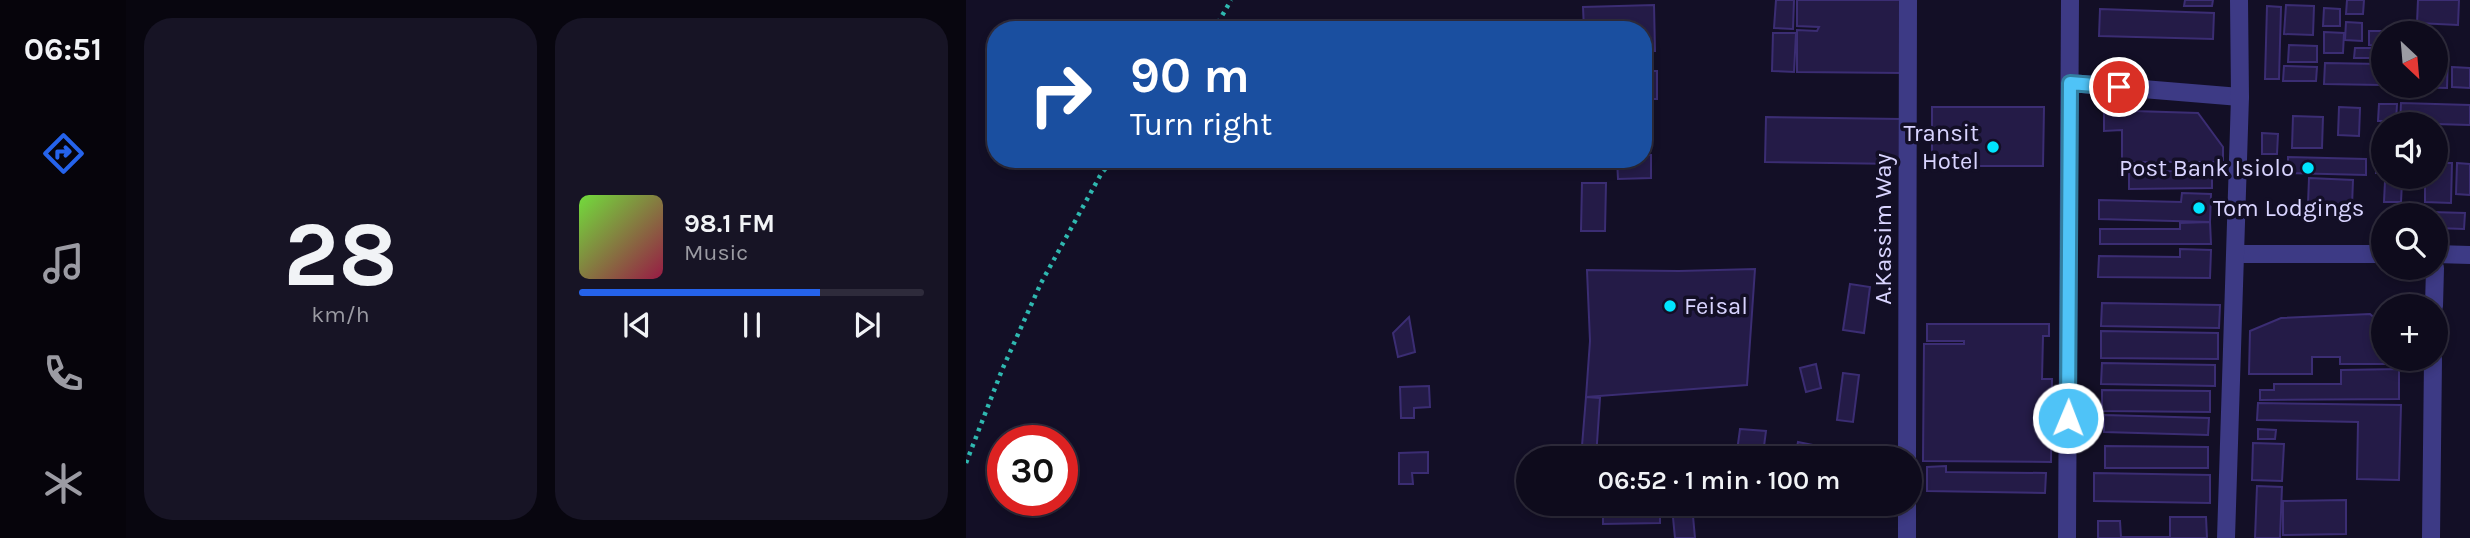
<!DOCTYPE html>
<html lang="en">
<head>
<meta charset="utf-8">
<style>
	body { margin:0; font-family:Karla,sans-serif; background:#171425; color:#f1f3f6; height:100vh; display:flex; flex-direction:column; font-size:26px; white-space:nowrap }
	* { box-sizing:border-box; margin:0 }
	p { font-size:23px; color:#9b9ba3 }
	.icon { flex:none; width:38px; height:38px; fill:none; stroke:currentColor; stroke-width:2; stroke-linecap:round; stroke-linejoin:round }
	.map { position:relative; flex:1; overflow:hidden }
	.side { display:flex; flex-direction:column; gap:18px; padding:18px; background:#08060f; width:840px }
	.side>* { flex:none }
	.top-card { position:absolute; left:21px; top:21px; width:665px; height:147px; border-radius:28px; box-shadow:0 4px 10px #0003,0 0 0 2px #2e2b3b; background:#1a4fa0; color:#fff; overflow:hidden }
	.needle { width:46px; rotate:154deg }
	.tools { position:absolute; left:1405px; top:21px; display:grid; gap:14px }
	.tools a { display:grid; place-items:center; width:77px; height:77px; border-radius:50%; background:#0e0b1c; box-shadow:0 4px 10px #0003,0 0 0 2px #2e2b3b; font-size:35px }
	.speed { position:absolute; left:21px; top:425px; display:flex; gap:14px; font-size:35px; font-weight:700; text-align:center }
	.speed>* { display:grid; place-content:center; width:91px; height:91px; border-radius:50%; background:#0e0b1c; box-shadow:0 4px 10px #0003,0 0 0 2px #2e2b3b; line-height:1 }
	.speed .limit { border:10px solid #d22; background:#fff; color:#111 }
	.pin { position:absolute; display:grid; place-items:center; width:60px; height:60px; color:#fff; margin:-30px; border:4px solid #fff; border-radius:50%; box-shadow:0 2px 7px #0007 }
	.me { position:absolute; width:77px; margin:-38px; rotate:1deg; stroke-linejoin:round; filter:drop-shadow(0 0 5px #0008) }
	.turn { display:flex; align-items:center; gap:24px; height:147px; padding:0 28px; font-size:32px }
	.turn .icon { width:91px; height:91px; stroke-width:2.5 }
	.turn b { display:block; font-size:49px; line-height:60px }
	.side .widget { flex:1; display:flex; flex-direction:column; justify-content:center; gap:10px; min-width:0; padding:0 24px; border-radius:28px; background:#171425 }
	.side .dial { align-items:center; gap:0 }
	.dial b { font-size:91px; line-height:1 }
	.song { display:flex; align-items:center; gap:21px }
	.cover { width:84px; height:84px; border-radius:10px; background:linear-gradient(135deg,hsl(100 70% 55%),hsl(340 70% 35%)) }
	.played { height:7px; border-radius:4px; background:linear-gradient(90deg,#2563eb 70%,#2e2b3b 70%) }
	.keys { display:flex; justify-content:space-around; direction:ltr }
	.side .tiles { flex:1; display:grid; gap:18px; grid-template-columns:repeat(2,1fr) }
	.trip { position:absolute; left:550px; top:446px; width:406px; height:70px; border-radius:35px; background:#0e0b1c; box-shadow:0 4px 10px #0003,0 0 0 2px #2e2b3b; font-weight:600; line-height:70px; text-align:center }
	main { display:flex; flex:1; min-height:0 }
	.tabs { display:flex; flex-direction:column; width:126px; justify-content:space-around; align-items:center; background:#06040b; color:#9b9ba3 }
	.tabs .icon { width:49px; height:49px }
	.tabs .selected { color:#2563eb }
	.tabs b { font-size:32px; color:#f1f3f6 }
	.map>svg:first-child { display:block }
	.building { fill:#241b47; stroke:#3b2d73; stroke-width:2 }
	.lines { fill:none; stroke-linecap:round; stroke-linejoin:round }
	.path { stroke:#2fb8b0; stroke-width:4.5; stroke-dasharray:3.5 5; stroke-linecap:butt }
	.minor { stroke:#3d3a85; stroke-width:18 }
	.route-casing { stroke:#337fa1; stroke-width:18 }
	.route { stroke:#4fc3f7; stroke-width:12 }
	.poi-dot { fill:#00e5ff; stroke:#130f26; stroke-width:2.5 }
	.labels { text-anchor:middle; stroke-width:7; stroke-linejoin:round; paint-order:stroke }
	.poi-label { font-size:24px; fill:#d9d4ff; stroke:#130f26; text-anchor:end }
	.street-label { font-size:24px; fill:#d9d4ff; stroke:#130f26 }
</style>
</head>
<body>
<main>
<nav class="tabs">
<b>06:51</b>
<svg class="icon selected" aria-label="directions" viewBox="0 0 24 24"><path d="M12 3l9 9-9 9-9-9zM9 14v-3h6M13 9l2 2-2 2"/></svg>
<svg class="icon" aria-label="music" viewBox="0 0 24 24"><path d="M9 18V5l10-2v13"/><circle cx="6" cy="18" r="3"/><circle cx="16" cy="16" r="3"/></svg>
<svg class="icon" aria-label="phone" viewBox="0 0 24 24"><path d="M5 4h4l2 5-3 2q2 4 5 5l2-3 5 2v4C11 20 4 13 5 4z"/></svg>
<svg class="icon" aria-label="climate" viewBox="0 0 24 24"><path d="M12 3v18M4 7l16 10M4 17L20 7"/></svg>
</nav>
<section class="side">
<div class="tiles">
<div class="widget dial"><b>28</b><p>km/h</p></div>
<div class="widget">
<div class="song"><i class="cover"></i><div><b>98.1 FM</b><p>Music</p></div></div>
<div class="played"></div>
<div class="keys"><svg class="icon" aria-label="previous" viewBox="0 0 24 24"><path d="M18 5L8 12l10 7zM5 5v14"/></svg><svg class="icon" aria-label="pause" viewBox="0 0 24 24"><path d="M8 5v14M16 5v14"/></svg><svg class="icon" aria-label="next" viewBox="0 0 24 24"><path d="M6 5l10 7-10 7zM19 5v14"/></svg></div>
</div>
</div>
</section>
<div class="map">
<svg width="1504" height="538" viewBox="0 0 1504 538">
	<rect width="100%" height="100%" fill="#130f26"/>
	<!-- building -->
	<g class="building">
		<polygon points="810,0 828,0 827,29 808,28"/>
		<polygon points="831,0 938,0 936,73 831,72 831,30 851,31 853,27 831,26"/>
		<polygon points="1219,0 1247,0 1246,6 1218,6"/>
		<polygon points="1381,0 1398,0 1397,14 1380,14"/>
		<polygon points="1452,0 1493,0 1492,25 1451,23"/>
		<polygon points="688,5 689,51 677,51 677,30 618,30 617,7"/>
		<polygon points="1320,5 1348,6 1347,35 1318,34"/>
		<polygon points="1301,6 1315,7 1313,79 1299,79"/>
		<polygon points="1358,8 1374,9 1374,26 1357,26"/>
		<polygon points="1134,9 1248,13 1247,39 1133,36"/>
		<polygon points="1380,22 1396,23 1396,41 1379,40"/>
		<polygon points="1403,31 1416,31 1415,46 1403,45"/>
		<polygon points="1358,32 1378,33 1377,53 1358,53"/>
		<polygon points="807,33 830,33 828,72 806,71"/>
		<polygon points="1323,45 1351,46 1351,62 1322,62"/>
		<polygon points="1389,48 1415,48 1415,58 1388,58"/>
		<polygon points="1470,53 1482,53 1481,88 1442,87 1470,86"/>
		<polygon points="1359,63 1415,64 1415,85 1358,84"/>
		<polygon points="1318,66 1351,67 1350,81 1317,81"/>
		<polygon points="1486,67 1504,68 1504,88 1486,87"/>
		<rect x="677" y="71" width="14" height="28"/>
		<polygon points="1435,103 1504,105 1504,125 1434,123"/>
		<polygon points="1413,104 1431,104 1430,121 1412,121"/>
		<polygon points="1138,106 1169,106 1168,111 1232,113 1257,147 1257,162 1156,162 1156,130 1138,131"/>
		<polygon points="966,107 1078,107 1077,166 966,166"/>
		<polygon points="1373,107 1394,108 1393,136 1372,135"/>
		<polygon points="1327,116 1357,117 1356,148 1326,148"/>
		<polygon points="800,117 935,119 934,164 799,162"/>
		<polygon points="1296,133 1312,134 1311,154 1296,154"/>
		<polygon points="1411,152 1418,152 1418,173 1410,173"/>
		<polygon points="677,155 685,155 685,178 652,179 651,159 677,159"/>
		<polygon points="1322,157 1400,159 1400,175 1322,173"/>
		<polygon points="1470,163 1486,163 1485,203 1459,202 1459,177 1470,177"/>
		<polygon points="1491,163 1504,164 1504,195 1490,194"/>
		<polygon points="1246,166 1246,188 1163,189 1163,172 1209,171 1209,167"/>
		<polygon points="1343,178 1387,180 1386,206 1342,204"/>
		<polygon points="1419,181 1436,182 1435,202 1418,202"/>
		<polygon points="616,183 640,183 639,231 615,231"/>
		<polygon points="1216,193 1245,194 1244,222 1133,219 1133,200 1215,202"/>
		<polygon points="1465,212 1499,213 1498,229 1470,228 1470,215 1465,215"/>
		<polygon points="1244,222 1245,244 1134,244 1134,229 1214,229 1214,223"/>
		<polygon points="1214,249 1245,250 1244,278 1132,277 1133,256 1214,257"/>
		<polygon points="789,269 781,385 620,397 624,341 621,270 713,271"/>
		<polygon points="884,284 904,287 898,333 877,330"/>
		<polygon points="1136,303 1254,305 1253,328 1135,326"/>
		<polygon points="1404,314 1418,326 1418,359 1436,359 1436,364 1374,364 1374,357 1346,357 1346,374 1283,374 1284,331 1315,318"/>
		<polygon points="443,317 449,352 432,357 427,333"/>
		<polygon points="961,324 1083,324 1083,336 1077,336 1076,379 1086,379 1085,462 957,461 958,344 998,344 998,341 961,341"/>
		<polygon points="1135,331 1252,333 1252,359 1135,358"/>
		<polygon points="1136,363 1249,365 1249,386 1135,384"/>
		<polygon points="850,364 855,388 840,392 834,368"/>
		<polygon points="1433,369 1433,399 1294,400 1294,390 1308,390 1308,384 1375,384 1375,370"/>
		<polygon points="877,373 893,375 887,422 871,420"/>
		<polygon points="463,386 464,407 448,408 448,418 435,418 434,387"/>
		<polygon points="1136,390 1244,391 1244,412 1136,411"/>
		<polygon points="620,397 634,398 630,458 615,458"/>
		<polygon points="1292,403 1435,405 1433,480 1391,479 1392,422 1291,420"/>
		<polygon points="1138,415 1243,418 1242,435 1138,432"/>
		<polygon points="774,429 800,431 797,454 771,451"/>
		<polygon points="1292,429 1310,430 1309,439 1292,439"/>
		<polygon points="832,442 852,446 849,458 829,458"/>
		<polygon points="1287,443 1318,444 1316,481 1286,480"/>
		<polygon points="1139,446 1242,447 1242,468 1139,468"/>
		<polygon points="462,452 462,473 446,473 447,484 433,484 433,453"/>
		<polygon points="980,466 980,472 1080,473 1079,493 961,491 961,467"/>
		<polygon points="1128,473 1244,475 1244,503 1128,501"/>
		<polygon points="1291,486 1316,487 1314,538 1289,538"/>
		<polygon points="1380,500 1380,534 1317,535 1317,501"/>
		<polygon points="637,504 694,504 694,523 637,524"/>
		<polygon points="860,504 877,504 876,512 859,510"/>
		<polygon points="726,505 729,538 709,538 706,507"/>
		<polygon points="1204,517 1240,517 1241,538 1132,538 1132,521 1154,521 1155,537 1204,537"/>
	</g>
	<g class="lines">
		<!-- path -->
		<g class="path">
			<polyline points="248,30 265,0"/>
			<polyline points="0,463 36,370 75,283 135,174 147,159"/>
		</g>
		<!-- minor -->
		<g class="minor">
			<polyline points="1104,83 1274,97"/>
			<polyline points="1270,254 1418,254"/>
			<polyline points="1470,254 1504,255"/>
			<polyline points="1468,306 1469,268"/>
			<polyline points="941,458 942,0"/>
			<polyline points="941,538 941,504"/>
			<polyline points="1101,538 1104,0"/>
			<polyline points="1260,538 1274,97 1273,0"/>
			<polyline points="1465,538 1467,359"/>
		</g>
	</g>
	<g class="lines">
		<defs>
			<polyline id="route" points="1102,418 1104,83 1153,87"/>
		</defs>
		<!-- route casing -->
		<use href="#route" class="route-casing"/>
		<!-- route -->
		<use href="#route" class="route"/>
	</g>
	<!-- markers -->
	<g class="poi-dot">
		<circle cx="1027" cy="147" r="7"/>
		<circle cx="1342" cy="168" r="7"/>
		<circle cx="1233" cy="208" r="7"/>
		<circle cx="704" cy="306" r="7"/>
	</g>
	<g class="labels">
		<!-- poi labels -->
		<g class="poi-label">
			<text x="1013" y="141">Transit<tspan x="1013" dy="28">Hotel</tspan></text>
			<text x="1328" y="176">Post Bank Isiolo</text>
			<text x="1247" y="216" text-anchor="start">Tom Lodgings</text>
			<text x="718" y="314" text-anchor="start">Feisal</text>
		</g>
		<!-- street labels -->
		<g class="street-label">
			<text transform="translate(917 229) rotate(-90)" y="8">A.Kassim Way</text>
		</g>
	</g>
</svg>
<div class="tools">
<a><svg class="needle" viewBox="-14 -14 28 28"><path d="M0-13l5 13h-10z" fill="#e53935"/><path d="M0 13l5-13h-10z" fill="#9b9ba3"/></svg></a>
<a><svg class="icon" aria-label="sound" viewBox="0 0 24 24"><path d="M4 9h4l5-4v14l-5-4H4zM17 9q2 3 0 6"/></svg></a>
<a><svg class="icon" aria-label="search" viewBox="0 0 24 24"><circle cx="10" cy="10" r="6"/><path d="M15 15l6 6"/></svg></a>
<a>+</a>
</div>
<div class="speed"><div class="limit">30</div></div>
<div class="pin" style="left:1153px;top:87px;background:#d93025"><svg class="icon" aria-label="arrive" viewBox="0 0 24 24"><path d="M6 21V4h12l-3 4 3 4H6"/></svg></div>
<svg class="me" style="left:1102px;top:418px" viewBox="-20 -20 40 40"><circle r="17" fill="#4fc3f7" stroke="#fff" stroke-width="3"/><path d="M0-11L8 9 0 5-8 9z" fill="#fff"/></svg>
<div class="trip">06:52 · 1 min · 100 m</div>
<div class="top-card">
<div class="turn"><svg class="icon" aria-label="right" viewBox="0 0 24 24"><path d="M7 20v-9h11M14 6l5 5-5 5"/></svg><div><b>90 m</b>Turn right</div></div>
</div>
</div>
</main>
</body>
</html>
